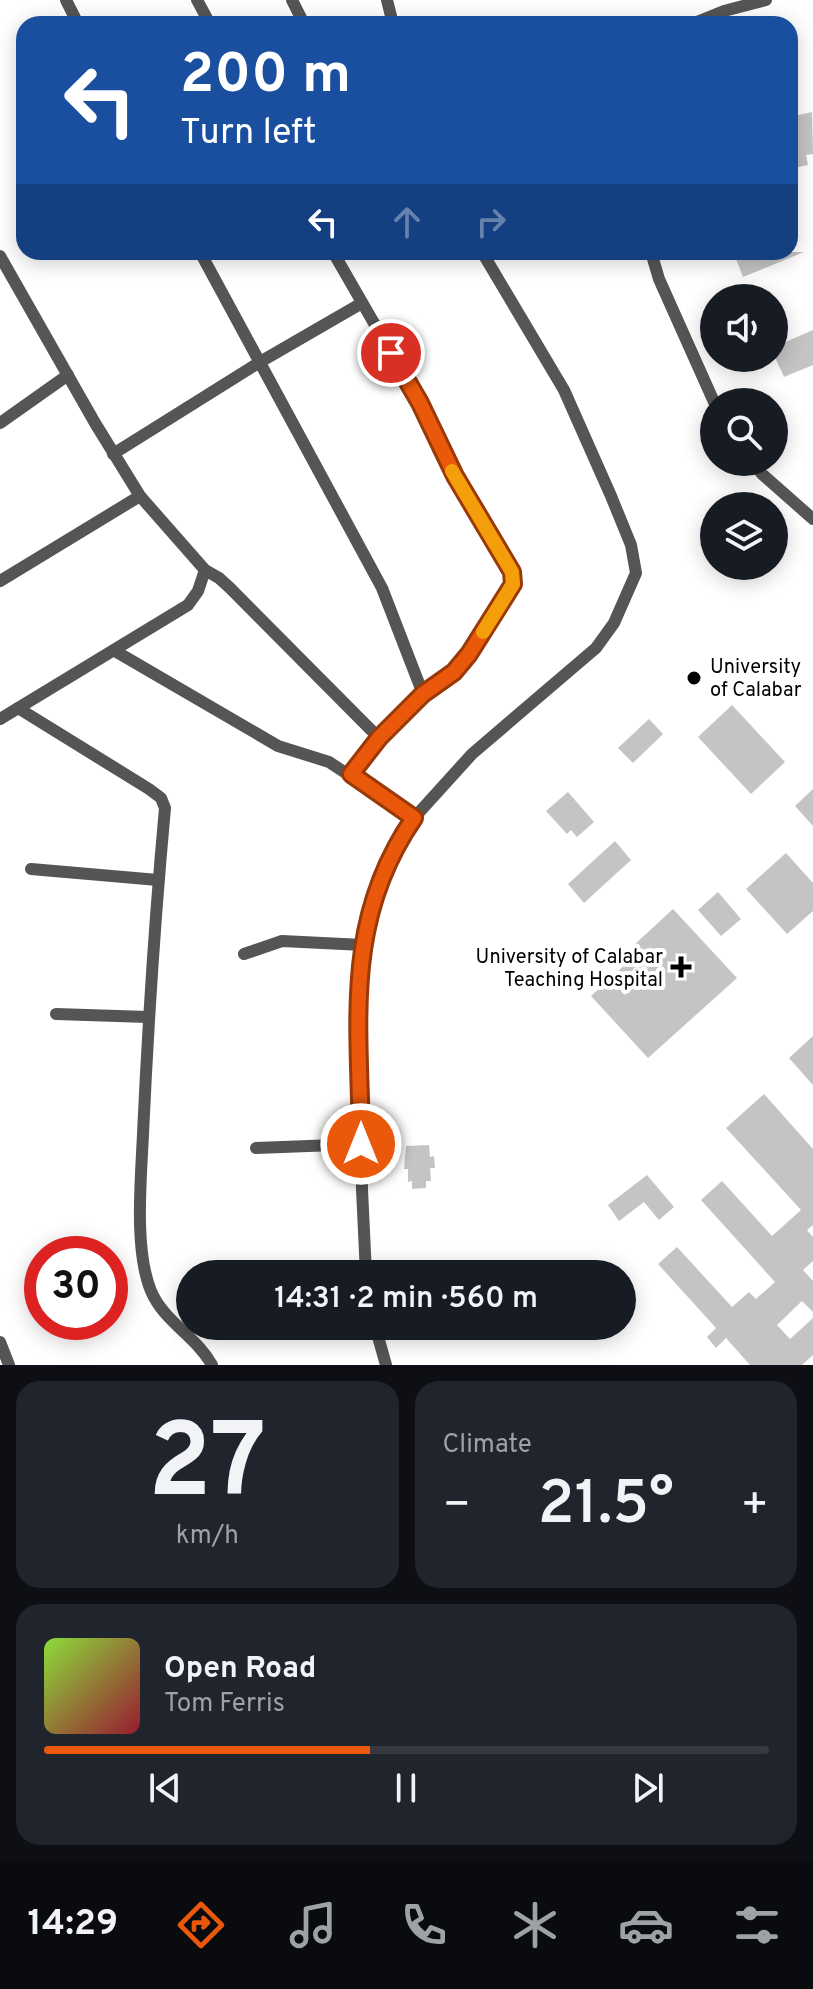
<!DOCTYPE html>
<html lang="en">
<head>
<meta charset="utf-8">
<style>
	body { margin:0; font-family:Overpass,sans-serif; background:#20242c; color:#f1f3f6; height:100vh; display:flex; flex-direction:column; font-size:30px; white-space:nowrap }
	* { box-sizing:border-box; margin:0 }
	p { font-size:26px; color:#9ea1a6 }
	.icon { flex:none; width:44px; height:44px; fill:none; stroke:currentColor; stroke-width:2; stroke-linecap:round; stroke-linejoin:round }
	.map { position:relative; height:1365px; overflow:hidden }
	.side { display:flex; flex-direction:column; gap:16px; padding:16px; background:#0d0f14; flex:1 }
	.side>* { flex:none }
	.hud { position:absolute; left:16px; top:16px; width:782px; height:244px; border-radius:24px; box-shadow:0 4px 20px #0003; background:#1a4fa0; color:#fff; overflow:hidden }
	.buttons { position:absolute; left:700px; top:284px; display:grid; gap:16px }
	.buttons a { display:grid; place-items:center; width:88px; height:88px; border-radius:50%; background:#171b24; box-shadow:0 4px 20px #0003; font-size:40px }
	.speed { position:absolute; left:24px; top:1236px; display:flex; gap:16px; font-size:40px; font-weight:700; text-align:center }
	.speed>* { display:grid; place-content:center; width:104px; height:104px; border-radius:50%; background:#171b24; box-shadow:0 4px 20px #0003; line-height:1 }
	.speed .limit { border:12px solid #d22; background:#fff; color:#111 }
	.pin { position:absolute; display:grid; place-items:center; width:68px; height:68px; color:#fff; margin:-34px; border:4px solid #fff; border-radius:50%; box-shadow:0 2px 8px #0007 }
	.me { position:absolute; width:88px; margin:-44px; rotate:0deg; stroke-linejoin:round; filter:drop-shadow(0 0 6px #0008) }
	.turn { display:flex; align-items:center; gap:28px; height:168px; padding:0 32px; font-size:36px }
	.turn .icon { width:104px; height:104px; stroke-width:2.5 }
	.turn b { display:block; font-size:56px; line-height:68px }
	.lanes { display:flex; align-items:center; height:76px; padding:0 32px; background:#0003; justify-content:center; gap:40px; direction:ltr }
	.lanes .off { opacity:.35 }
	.big { font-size:60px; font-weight:600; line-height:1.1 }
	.side .card { flex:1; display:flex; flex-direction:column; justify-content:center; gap:12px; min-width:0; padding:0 28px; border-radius:24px; background:#20242c }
	.side .dial { align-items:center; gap:0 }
	.dial b { font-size:104px; line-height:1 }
	.song { display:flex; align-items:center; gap:24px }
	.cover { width:96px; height:96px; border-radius:12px; background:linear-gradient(135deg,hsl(90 70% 55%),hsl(350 70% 35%)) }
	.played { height:8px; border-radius:4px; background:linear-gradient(90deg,#ea580c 45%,#363941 45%) }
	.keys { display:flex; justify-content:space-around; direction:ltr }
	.heat { display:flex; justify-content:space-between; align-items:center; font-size:44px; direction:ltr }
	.side .tiles { flex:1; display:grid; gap:16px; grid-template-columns:1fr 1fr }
	.card:last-child { grid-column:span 2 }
	.trip { position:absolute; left:176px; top:1260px; width:460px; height:80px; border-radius:40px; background:#171b24; box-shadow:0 4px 20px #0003; font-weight:600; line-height:80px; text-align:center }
	.tab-bar { display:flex; height:128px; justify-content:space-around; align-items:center; background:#090b0e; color:#9ea1a6 }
	.tab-bar .icon { width:56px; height:56px }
	.tab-bar .on { color:#ea580c }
	.tab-bar b { font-size:36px; color:#f1f3f6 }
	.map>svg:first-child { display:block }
	.building { fill:#c4c4c4 }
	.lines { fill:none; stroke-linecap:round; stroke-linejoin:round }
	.minor { stroke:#555; stroke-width:12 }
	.route-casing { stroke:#983908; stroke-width:20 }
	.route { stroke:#ea580c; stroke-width:14 }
	.slow { stroke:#f59e0b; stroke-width:14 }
	.poi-dot { fill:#000; stroke:#fff; stroke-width:3 }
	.labels { text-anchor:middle; stroke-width:8; stroke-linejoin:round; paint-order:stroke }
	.poi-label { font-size:20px; fill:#000; stroke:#fff; text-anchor:start }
</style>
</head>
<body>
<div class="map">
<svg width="813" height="1365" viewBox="0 0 813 1365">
	<rect width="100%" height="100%" fill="#fff"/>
	<!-- building -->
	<g class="building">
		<polygon points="812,112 813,154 806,155 808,165 790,169 790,117"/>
		<polygon points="754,252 804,252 743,277 736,259"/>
		<polygon points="813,330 813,365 784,377 774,355 774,347"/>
		<polygon points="732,705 785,762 751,794 698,737"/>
		<polygon points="649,719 663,734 633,763 618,748"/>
		<polygon points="813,789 813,826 795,806"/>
		<polygon points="568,792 594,822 577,837 571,830 567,834 546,811"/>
		<polygon points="615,841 631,860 584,903 568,884"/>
		<polygon points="786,853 813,883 813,911 787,934 746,889"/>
		<polygon points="718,892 741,919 721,936 698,910"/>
		<polygon points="673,909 737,978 648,1058 591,996 640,951 634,945"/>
		<polygon points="813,1036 813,1085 789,1058"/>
		<polygon points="764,1094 813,1149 813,1225 807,1230 813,1237 813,1261 803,1270 813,1281 813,1312 802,1301 777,1325 790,1339 813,1318 813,1355 802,1365 750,1365 726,1338 716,1348 707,1337 716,1328 658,1264 677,1247 732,1307 749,1292 756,1299 775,1282 701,1200 722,1181 772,1236 801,1210 726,1128"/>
		<polygon points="429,1145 430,1157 434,1156 435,1168 430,1168 431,1181 426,1181 426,1188 412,1189 412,1181 408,1182 408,1169 404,1169 406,1146"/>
		<polygon points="647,1175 674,1207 659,1220 644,1202 619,1221 608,1205"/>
	</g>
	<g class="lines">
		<!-- minor -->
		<g class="minor">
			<polyline points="66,0 78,24"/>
			<polyline points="197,0 210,24"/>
			<polyline points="292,0 304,24"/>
			<polyline points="387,0 393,24"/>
			<polyline points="692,24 724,11 766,0"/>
			<polyline points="200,252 382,588 423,694"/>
			<polyline points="333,252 420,403 455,476 512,572 513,584 469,654 454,672 423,694 379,738 351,774"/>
			<polyline points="651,252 659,279 714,402"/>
			<polyline points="0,256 95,423 140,496 205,570 219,578 230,588 379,738"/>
			<polyline points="0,423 68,375"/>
			<polyline points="113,454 260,362 362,303"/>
			<polyline points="752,462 762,474 813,519"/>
			<polyline points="0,581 140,496"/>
			<polyline points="115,651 278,746 329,762 414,818"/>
			<path d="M 18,708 L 149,789 L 161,798 L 165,808 C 155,917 148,1025 143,1134 C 141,1179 134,1250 151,1291 C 164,1322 196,1336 212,1365"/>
			<polyline points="0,719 188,605 198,591 205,570"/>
			<polyline points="31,869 158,880"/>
			<polyline points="244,954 282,941 363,945"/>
			<polyline points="56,1014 148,1017"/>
			<polyline points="256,1148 361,1144"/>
			<polyline points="366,1274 362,1189 360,975 372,902 396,845 414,818 472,754 596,648 614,623 636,573 631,545 611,496 564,390 482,252"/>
			<polyline points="375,1326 386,1365"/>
			<polyline points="0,1342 9,1365"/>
		</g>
	</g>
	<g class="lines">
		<defs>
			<path id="route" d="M 361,1144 C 360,1025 342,922 414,818 L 351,774 L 379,738 L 423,694 L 454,672 L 469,654 L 513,584 L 512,572 L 455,476 L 420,403 L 391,353"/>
		</defs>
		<!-- route casing -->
		<use href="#route" class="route-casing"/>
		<!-- route -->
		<use href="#route" class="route"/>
		<!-- slow -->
		<polyline class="slow" points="452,471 512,572 513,584 483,632"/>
	</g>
	<!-- markers -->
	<g class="poi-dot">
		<circle cx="694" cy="678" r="8"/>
		<path d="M677 955h8v8h8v8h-8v8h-8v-8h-8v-8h8z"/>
	</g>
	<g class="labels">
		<!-- poi labels -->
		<g class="poi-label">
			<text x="710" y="673">University<tspan x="710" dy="23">of Calabar</tspan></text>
			<text x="663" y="963" text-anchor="end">University of Calabar<tspan x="663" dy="23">Teaching Hospital</tspan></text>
		</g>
	</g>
</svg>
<div class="buttons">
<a><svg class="icon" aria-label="sound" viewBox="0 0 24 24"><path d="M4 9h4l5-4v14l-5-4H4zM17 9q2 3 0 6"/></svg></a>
<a><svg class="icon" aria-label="search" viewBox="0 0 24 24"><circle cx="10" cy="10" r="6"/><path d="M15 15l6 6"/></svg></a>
<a><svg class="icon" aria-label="layers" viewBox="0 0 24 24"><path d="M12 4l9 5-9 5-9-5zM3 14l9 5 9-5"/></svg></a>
</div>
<div class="speed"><div class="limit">30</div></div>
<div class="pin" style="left:391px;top:353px;background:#d93025"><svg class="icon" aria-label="arrive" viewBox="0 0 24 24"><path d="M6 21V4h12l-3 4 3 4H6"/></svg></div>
<svg class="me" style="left:361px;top:1144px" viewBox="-20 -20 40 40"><circle r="17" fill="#ea580c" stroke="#fff" stroke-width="3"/><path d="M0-11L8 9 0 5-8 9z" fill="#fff"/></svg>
<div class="trip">14:31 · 2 min · 560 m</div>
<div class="hud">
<div class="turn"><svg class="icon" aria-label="left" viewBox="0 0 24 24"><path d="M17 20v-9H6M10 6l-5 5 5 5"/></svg><div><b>200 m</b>Turn left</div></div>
<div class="lanes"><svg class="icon" aria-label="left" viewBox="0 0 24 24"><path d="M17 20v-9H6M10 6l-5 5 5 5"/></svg><svg class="icon off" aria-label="ahead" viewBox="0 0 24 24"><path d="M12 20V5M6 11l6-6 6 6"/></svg><svg class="icon off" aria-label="right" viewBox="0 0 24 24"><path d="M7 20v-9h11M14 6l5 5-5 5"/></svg></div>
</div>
</div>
<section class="side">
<div class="tiles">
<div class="card dial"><b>27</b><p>km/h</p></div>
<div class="card"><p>Climate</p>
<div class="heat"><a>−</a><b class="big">21.5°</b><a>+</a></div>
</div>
<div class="card">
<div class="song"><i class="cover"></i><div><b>Open Road</b><p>Tom Ferris</p></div></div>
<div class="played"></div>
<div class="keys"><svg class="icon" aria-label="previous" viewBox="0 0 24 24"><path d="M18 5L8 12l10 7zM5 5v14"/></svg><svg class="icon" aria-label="pause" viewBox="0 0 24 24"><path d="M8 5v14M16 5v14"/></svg><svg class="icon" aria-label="next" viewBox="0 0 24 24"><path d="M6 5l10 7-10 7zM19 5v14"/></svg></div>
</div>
</div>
</section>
<nav class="tab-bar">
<b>14:29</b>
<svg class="icon on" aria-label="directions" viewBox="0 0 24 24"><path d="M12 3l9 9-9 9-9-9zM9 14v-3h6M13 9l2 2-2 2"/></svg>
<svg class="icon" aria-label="music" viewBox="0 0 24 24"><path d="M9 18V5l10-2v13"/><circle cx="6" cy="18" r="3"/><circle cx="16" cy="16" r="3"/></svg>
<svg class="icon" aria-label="phone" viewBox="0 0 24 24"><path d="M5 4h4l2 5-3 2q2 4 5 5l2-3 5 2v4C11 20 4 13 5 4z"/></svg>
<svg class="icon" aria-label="climate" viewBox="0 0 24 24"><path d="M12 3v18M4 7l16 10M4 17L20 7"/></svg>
<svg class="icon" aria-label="car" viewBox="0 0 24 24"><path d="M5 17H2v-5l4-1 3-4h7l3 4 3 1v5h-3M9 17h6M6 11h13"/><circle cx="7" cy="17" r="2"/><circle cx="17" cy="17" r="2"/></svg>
<svg class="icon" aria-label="filters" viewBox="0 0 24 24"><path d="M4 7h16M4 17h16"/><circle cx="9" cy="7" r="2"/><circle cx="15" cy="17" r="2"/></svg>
</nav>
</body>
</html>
